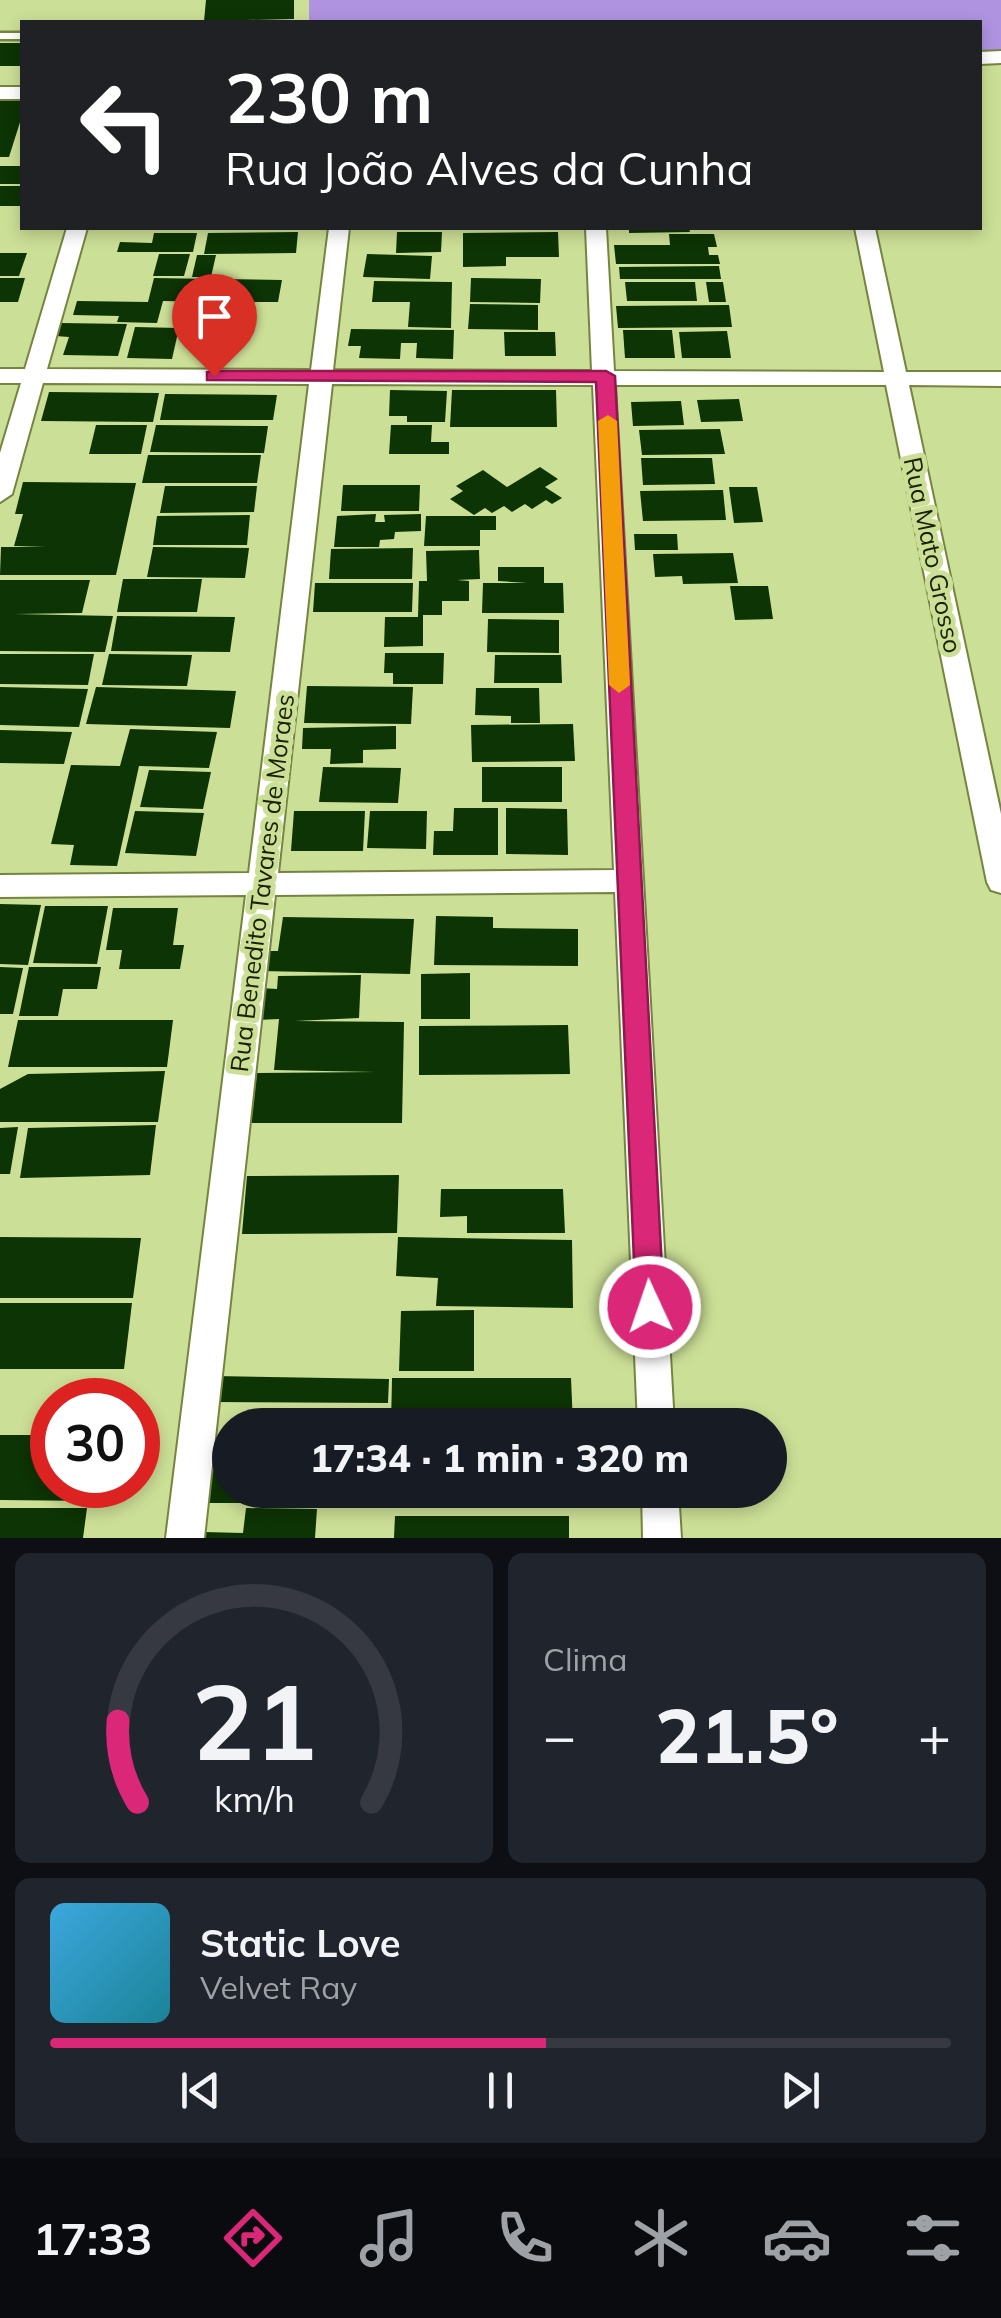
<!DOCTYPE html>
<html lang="pt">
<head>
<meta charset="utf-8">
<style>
	body { margin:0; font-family:Mulish,sans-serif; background:#20242c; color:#f1f3f6; height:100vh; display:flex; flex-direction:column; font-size:38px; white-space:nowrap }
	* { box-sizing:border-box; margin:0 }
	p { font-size:32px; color:#9ea1a6 }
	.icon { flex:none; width:55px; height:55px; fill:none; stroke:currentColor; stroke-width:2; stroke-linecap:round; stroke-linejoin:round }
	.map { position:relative; height:1538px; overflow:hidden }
	.side { display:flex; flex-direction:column; gap:15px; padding:15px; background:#0d0f14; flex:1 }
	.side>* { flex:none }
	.guide { position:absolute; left:20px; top:20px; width:962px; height:210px; border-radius:0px; box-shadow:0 5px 15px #0003; background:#202124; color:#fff; overflow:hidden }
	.speed { position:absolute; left:30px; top:1378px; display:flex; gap:20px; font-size:50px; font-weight:700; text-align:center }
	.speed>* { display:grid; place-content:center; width:130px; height:130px; border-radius:50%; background:#171b24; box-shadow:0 5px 15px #0003; line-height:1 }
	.speed .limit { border:15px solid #d22; background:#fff; color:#111 }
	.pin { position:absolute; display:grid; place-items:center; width:85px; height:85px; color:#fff; margin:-102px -42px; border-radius:50% 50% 50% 0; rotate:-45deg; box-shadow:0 0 10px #0007 }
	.pin .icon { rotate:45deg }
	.me { position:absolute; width:110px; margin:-55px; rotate:357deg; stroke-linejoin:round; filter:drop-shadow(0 0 8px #0008) }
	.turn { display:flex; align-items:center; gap:35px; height:210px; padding:0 40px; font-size:45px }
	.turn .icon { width:130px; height:130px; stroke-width:2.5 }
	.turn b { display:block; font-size:70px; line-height:85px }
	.big { font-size:75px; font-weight:800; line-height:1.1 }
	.side .tile { flex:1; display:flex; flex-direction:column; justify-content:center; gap:15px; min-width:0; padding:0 35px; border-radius:15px; background:#20242c }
	.side .dial { align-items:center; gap:0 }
	.dial svg { height:260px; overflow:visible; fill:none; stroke:#363941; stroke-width:7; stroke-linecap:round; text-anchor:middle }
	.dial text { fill:#f1f3f6; stroke:none }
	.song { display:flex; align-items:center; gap:30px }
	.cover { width:120px; height:120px; border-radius:15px; background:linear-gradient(135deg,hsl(200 70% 55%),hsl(190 70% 35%)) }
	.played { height:10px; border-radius:5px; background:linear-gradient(90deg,#db2777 55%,#363941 55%) }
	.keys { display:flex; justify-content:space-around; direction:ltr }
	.heat { display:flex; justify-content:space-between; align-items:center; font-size:55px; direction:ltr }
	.side .tiles { flex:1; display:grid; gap:15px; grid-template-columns:1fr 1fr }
	.tile:last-child { grid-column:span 2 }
	.trip { position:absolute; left:212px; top:1408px; width:575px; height:100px; border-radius:50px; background:#171b24; box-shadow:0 5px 15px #0003; font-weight:800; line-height:100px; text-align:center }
	.dock { display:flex; height:160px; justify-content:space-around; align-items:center; background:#090b0e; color:#9ea1a6 }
	.dock .icon { width:70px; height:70px }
	.dock .on { color:#db2777 }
	.dock b { font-size:45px; color:#f1f3f6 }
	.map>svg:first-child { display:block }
	.green { fill:#af93e1 }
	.building { fill:#0d3404 }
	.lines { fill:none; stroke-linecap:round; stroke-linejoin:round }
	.service-casing { stroke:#75853f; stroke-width:5 }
	.minor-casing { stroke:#75853f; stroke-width:4 }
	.service { fill:#fff; fill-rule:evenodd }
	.minor { fill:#fff; fill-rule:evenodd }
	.route { fill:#db2777; stroke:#8e194d; stroke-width:2.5 }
	.slow { fill:#f59e0b }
	.labels { text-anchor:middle; stroke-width:10; stroke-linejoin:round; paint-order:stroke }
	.street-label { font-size:25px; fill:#1a2004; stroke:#ccdf96 }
</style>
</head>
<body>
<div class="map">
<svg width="1001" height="1538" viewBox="0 0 1001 1538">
	<rect width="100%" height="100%" fill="#ccdf96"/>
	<!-- green -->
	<polygon class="green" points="309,0 1001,0 1001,60 980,61 980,22 309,22"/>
	<!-- building -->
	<g class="building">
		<polygon points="206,0 294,0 294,19 204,21"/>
		<rect x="0" y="43" width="22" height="23"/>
		<polygon points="0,98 22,99 22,116 9,157 0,157"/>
		<rect x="0" y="166" width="22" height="18"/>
		<rect x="0" y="186" width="22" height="20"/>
		<polygon points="629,228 689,228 690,232 629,233"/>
		<polygon points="298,232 296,253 204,254 208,233"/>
		<polygon points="397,232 442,232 441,252 396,253"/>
		<polygon points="558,232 559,257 506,257 506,266 463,267 463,233"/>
		<polygon points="154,233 197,233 193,252 117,252 120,242 152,243"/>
		<polygon points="669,234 714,234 717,247 708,247 709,255 718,255 720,264 616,264 614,245 670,245"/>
		<polygon points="0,253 27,253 19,276 0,276"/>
		<polygon points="159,254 190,254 184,276 153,276"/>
		<polygon points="367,254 432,256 430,279 363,277"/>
		<polygon points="197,255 216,255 211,277 192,277"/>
		<polygon points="719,266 721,279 620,279 619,267"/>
		<polygon points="0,278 25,278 18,302 0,302"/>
		<polygon points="154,278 212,279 207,302 163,301 157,323 117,322 119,316 73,315 77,301 148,302"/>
		<polygon points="471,278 541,279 540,303 470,302"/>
		<polygon points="219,279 282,280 278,302 215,302"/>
		<polygon points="374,281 452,282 451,328 408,327 410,302 372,302"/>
		<polygon points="625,282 695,282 697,301 627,301"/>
		<polygon points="706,282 723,282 726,302 709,302"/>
		<polygon points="185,303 200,303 195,335 180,335"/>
		<polygon points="470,304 538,305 538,330 468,329"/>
		<polygon points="729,305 732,327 618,328 616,306"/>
		<polygon points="60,323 127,324 118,356 63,355 69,337 56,336"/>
		<polygon points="135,327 179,328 172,359 127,358"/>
		<polygon points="351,329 454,330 453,359 416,358 417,343 401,343 400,359 359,358 361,346 348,346"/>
		<polygon points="623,330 672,330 675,358 625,358"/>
		<polygon points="727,331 731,358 682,358 679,332"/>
		<polygon points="504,332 555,332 556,356 505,356"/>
		<polygon points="390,390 447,391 445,422 407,422 407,416 389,416"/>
		<polygon points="452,390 556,390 557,427 450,427"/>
		<polygon points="49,392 159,393 153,422 41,421"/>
		<polygon points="165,394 277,395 273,420 160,420"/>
		<polygon points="739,399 743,421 701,422 697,400"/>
		<polygon points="681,401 684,425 633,426 631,402"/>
		<polygon points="96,425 147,425 141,454 89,454"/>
		<polygon points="156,425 268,426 264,453 150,452"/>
		<polygon points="391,425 432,425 431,442 449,442 449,454 389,454"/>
		<polygon points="720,429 725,454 642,455 639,430"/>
		<polygon points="148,455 261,455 257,483 142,483"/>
		<polygon points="641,458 712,458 715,484 643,485"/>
		<polygon points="540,467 558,479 545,487 562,498 552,504 546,500 532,509 525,504 512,512 504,506 492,513 485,508 474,515 450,499 463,491 456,486 483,470 507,487"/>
		<polygon points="23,482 136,483 116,575 0,575 1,547 46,547 14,546 23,514 15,514"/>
		<polygon points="343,485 420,485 419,511 341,511"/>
		<polygon points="165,486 257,486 254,512 160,513"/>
		<polygon points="729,487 757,487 763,522 734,523"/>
		<polygon points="723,490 726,520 643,521 640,491"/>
		<polygon points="376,514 375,522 385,522 384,515 421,514 421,531 395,532 394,539 380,540 379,547 334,547 337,516"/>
		<polygon points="250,515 247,545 153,545 157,516"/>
		<polygon points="426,516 496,516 496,530 480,530 480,546 424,546"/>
		<polygon points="634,534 677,534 678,550 635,550"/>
		<polygon points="153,547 249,548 245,578 147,577"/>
		<polygon points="413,548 412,579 329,579 331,549"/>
		<polygon points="479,550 480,579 457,580 469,581 469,601 442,601 442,615 423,615 423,646 384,647 385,617 418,617 419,581 427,581 426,551"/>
		<polygon points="733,553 738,583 683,584 682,576 655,577 653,554"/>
		<polygon points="498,567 544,567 544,583 563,583 564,613 482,613 483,583 527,583 498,581"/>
		<polygon points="123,579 202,579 197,612 117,612"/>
		<polygon points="0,580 90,580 82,613 15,614 113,616 105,652 0,651"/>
		<polygon points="315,583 413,583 412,612 313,612"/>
		<polygon points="730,586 768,586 773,619 735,620"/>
		<polygon points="117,616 235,617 230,652 111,651"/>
		<polygon points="488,619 559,620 559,653 487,652"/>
		<polygon points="385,653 444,653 443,684 393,684 393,673 384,673"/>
		<polygon points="0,654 94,654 88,685 0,684"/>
		<polygon points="109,654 192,655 187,686 102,685"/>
		<polygon points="495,655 561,655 562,683 494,683"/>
		<polygon points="307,686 413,687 411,724 304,723"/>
		<polygon points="0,687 88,689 79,727 0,725"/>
		<polygon points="96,687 236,691 230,728 86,724"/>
		<polygon points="476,688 539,688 540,723 511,723 511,716 475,715"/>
		<polygon points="573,724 575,761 472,762 471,725"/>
		<polygon points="396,726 396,749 363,750 363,763 330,764 331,749 302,749 303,728"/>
		<polygon points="130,729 217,732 209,768 139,766 117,866 70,865 74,845 51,844 71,765 120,766"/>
		<polygon points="0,730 72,732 64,764 0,763"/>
		<polygon points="323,767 401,768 398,803 319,802"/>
		<rect x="482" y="767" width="80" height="35"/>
		<polygon points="149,770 211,772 203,809 140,807"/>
		<polygon points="454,808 498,808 498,855 433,855 434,831 453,831"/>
		<polygon points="506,808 567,809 568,855 506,854"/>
		<polygon points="135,811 204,813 196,856 125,853"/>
		<polygon points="294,811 365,811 363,851 291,851"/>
		<polygon points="370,811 427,811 426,849 367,848"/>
		<polygon points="0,904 41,905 28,965 0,964"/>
		<polygon points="45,906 108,906 97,964 33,963"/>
		<polygon points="113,908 178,908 173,945 184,945 180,969 119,969 122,950 106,950"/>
		<polygon points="436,916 493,917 493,928 578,929 578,966 434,965"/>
		<polygon points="283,917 414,919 410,974 260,971 262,951 278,951"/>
		<polygon points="0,967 23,968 13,1014 0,1014"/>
		<polygon points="29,967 101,967 97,989 63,989 58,1016 19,1016"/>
		<polygon points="470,973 470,1019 421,1019 421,974"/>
		<polygon points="361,975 359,1018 295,1021 404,1022 402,1123 251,1123 257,1073 375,1072 274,1070 279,1019 257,1020 260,988 277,989 278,976"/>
		<polygon points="18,1020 173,1020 167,1067 8,1067"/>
		<polygon points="568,1025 570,1074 419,1075 419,1026"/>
		<polygon points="165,1071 158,1122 0,1122 0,1089 28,1074"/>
		<polygon points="156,1125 150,1175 20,1178 28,1128"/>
		<polygon points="18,1127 10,1174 0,1174 0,1128"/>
		<polygon points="399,1175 397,1233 242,1234 247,1176"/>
		<polygon points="441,1189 563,1189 565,1233 467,1233 467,1216 440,1217"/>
		<polygon points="0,1237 141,1238 133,1298 0,1298"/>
		<polygon points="398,1237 572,1240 573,1308 436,1306 438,1278 396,1276"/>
		<polygon points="0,1303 132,1303 124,1369 0,1369"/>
		<polygon points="474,1310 474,1371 399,1371 401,1311"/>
		<polygon points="214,1376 389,1379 388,1403 211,1402"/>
		<polygon points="392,1378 571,1378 573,1425 391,1425"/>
		<polygon points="0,1435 52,1435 52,1485 95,1485 93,1501 0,1500"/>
		<polygon points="207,1470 230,1470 230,1490 385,1490 385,1503 203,1503"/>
		<polygon points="395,1490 572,1490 572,1508 394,1508"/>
		<polygon points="0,1508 87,1508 83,1538 0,1538"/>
		<polygon points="246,1508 317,1509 315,1538 204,1538 204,1532 243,1533"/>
		<polygon points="395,1516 569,1516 569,1538 394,1538"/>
	</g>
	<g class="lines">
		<defs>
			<rect id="service" x="0" y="33" width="22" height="6"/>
			<g id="minor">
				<polygon points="1001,51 1001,63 980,64 980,52"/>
				<rect x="0" y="87" width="22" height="12"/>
				<path d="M 67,228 L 87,228 L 47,369 L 311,370 L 329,228 L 349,228 L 333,370 L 592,371 L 586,228 L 606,228 L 614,371 L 884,372 L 855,228 L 875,228 L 906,372 L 1001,372 L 1001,386 L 909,385 L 1001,814 L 1001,893 L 991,890 L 987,882 L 886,385 L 615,385 L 674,1425 L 638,1425 L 615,892 L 275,895 L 204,1538 L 166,1538 L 246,895 L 0,897 L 0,875 L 249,873 L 309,384 L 43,383 L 12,494 L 0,502 L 0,453 L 21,383 L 0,383 L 0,369 L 25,369 ZM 332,384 L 593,385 L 614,870 L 278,873 Z"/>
				<polygon points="642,1490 678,1490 681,1538 643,1538"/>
			</g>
		</defs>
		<!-- service casing -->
		<use href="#service" class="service-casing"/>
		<!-- minor casing -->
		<use href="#minor" class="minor-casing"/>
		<!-- service -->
		<use href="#service" class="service"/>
		<!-- minor -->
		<use href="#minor" class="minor"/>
	</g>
	<!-- route -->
	<polygon class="route" points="214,371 606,371 615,376 664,1307 660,1316 650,1320 640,1316 636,1307 596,382 207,380 207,372"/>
	<!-- slow -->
	<polygon class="slow" points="608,415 617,421 630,685 619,693 609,685 598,421"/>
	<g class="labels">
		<!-- street labels -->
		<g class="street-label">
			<text transform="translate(933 555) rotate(78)" y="9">Rua Mato Grosso</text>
			<text transform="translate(262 883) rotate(-83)" y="9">Rua Benedito Tavares de Moraes</text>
		</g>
	</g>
</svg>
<div class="speed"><div class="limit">30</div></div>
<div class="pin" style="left:214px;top:376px;background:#d93025"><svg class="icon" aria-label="arrive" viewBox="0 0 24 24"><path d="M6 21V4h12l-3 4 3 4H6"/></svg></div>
<svg class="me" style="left:650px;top:1307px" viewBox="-20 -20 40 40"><circle r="17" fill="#db2777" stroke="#fff" stroke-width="3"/><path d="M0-11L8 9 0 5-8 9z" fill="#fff"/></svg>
<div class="trip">17:34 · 1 min · 320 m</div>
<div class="guide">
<div class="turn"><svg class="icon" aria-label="left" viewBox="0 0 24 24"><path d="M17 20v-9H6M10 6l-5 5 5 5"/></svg><div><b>230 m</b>Rua João Alves da Cunha</div></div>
</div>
</div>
<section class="side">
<div class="tiles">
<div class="tile dial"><svg viewBox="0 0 100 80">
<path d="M14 69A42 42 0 1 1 86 69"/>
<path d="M14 69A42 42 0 0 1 8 44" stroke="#db2777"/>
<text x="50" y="56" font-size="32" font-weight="700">21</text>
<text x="50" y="72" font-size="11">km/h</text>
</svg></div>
<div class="tile"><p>Clima</p>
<div class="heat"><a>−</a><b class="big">21.5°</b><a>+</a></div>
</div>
<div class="tile">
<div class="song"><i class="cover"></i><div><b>Static Love</b><p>Velvet Ray</p></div></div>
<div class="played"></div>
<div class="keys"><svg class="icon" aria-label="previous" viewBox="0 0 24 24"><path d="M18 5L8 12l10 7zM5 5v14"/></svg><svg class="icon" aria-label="pause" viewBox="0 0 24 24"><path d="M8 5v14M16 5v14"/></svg><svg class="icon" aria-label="next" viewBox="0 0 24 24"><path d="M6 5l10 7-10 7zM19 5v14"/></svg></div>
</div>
</div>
</section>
<nav class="dock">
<b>17:33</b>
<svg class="icon on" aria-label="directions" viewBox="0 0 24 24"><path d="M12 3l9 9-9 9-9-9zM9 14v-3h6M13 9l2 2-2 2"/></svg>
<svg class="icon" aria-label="music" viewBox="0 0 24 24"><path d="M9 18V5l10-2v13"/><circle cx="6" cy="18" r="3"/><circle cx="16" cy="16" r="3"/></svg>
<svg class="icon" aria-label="phone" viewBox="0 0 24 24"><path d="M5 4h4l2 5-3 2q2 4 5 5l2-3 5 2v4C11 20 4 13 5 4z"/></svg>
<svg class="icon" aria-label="climate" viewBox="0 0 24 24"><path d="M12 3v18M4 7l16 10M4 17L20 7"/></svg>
<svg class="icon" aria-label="car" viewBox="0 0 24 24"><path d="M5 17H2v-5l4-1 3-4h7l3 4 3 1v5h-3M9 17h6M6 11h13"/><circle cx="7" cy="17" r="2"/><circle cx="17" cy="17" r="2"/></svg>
<svg class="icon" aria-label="filters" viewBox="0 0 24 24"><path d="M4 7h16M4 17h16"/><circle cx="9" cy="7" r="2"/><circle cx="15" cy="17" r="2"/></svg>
</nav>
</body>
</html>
